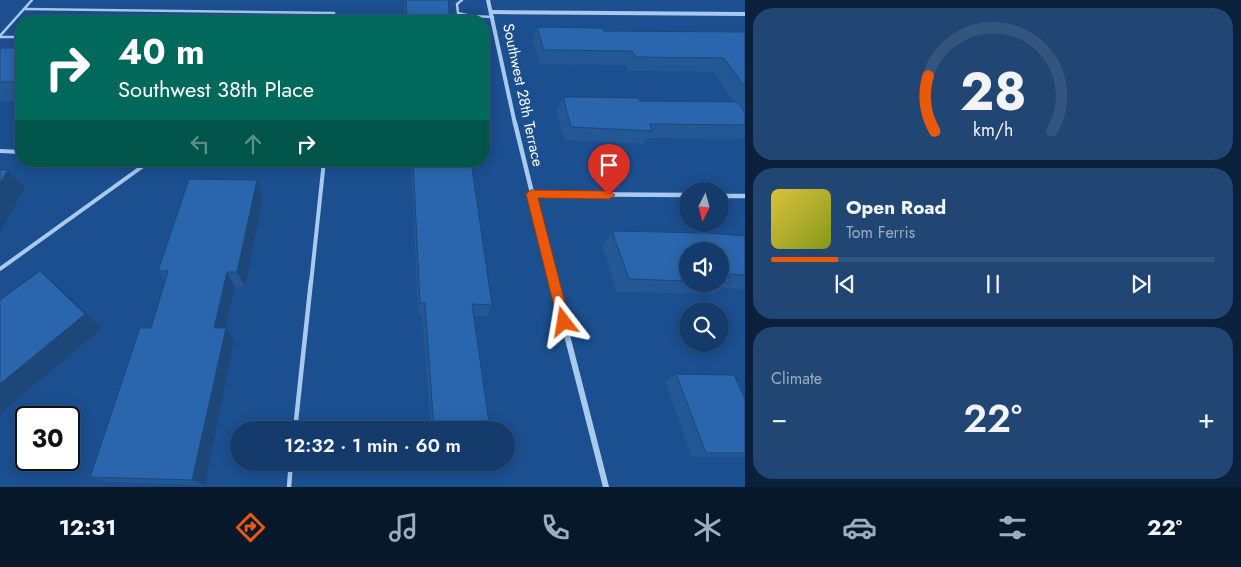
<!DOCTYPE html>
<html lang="en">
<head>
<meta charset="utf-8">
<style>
	body { margin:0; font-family:Jost,sans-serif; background:#214673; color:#f1f3f6; height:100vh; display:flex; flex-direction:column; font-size:19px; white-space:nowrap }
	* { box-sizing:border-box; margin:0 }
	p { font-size:16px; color:#9dadc1 }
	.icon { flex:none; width:28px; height:28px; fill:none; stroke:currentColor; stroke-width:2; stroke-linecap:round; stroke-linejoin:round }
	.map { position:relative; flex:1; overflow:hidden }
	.details { display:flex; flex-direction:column; gap:8px; padding:8px; background:#0b203b; width:496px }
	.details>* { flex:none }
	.hud { position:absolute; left:15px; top:15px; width:475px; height:152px; border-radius:20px; box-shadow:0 2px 12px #0003,0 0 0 1px #33557e; background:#00695c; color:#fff; overflow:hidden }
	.needle { width:32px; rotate:186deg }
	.buttons { position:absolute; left:679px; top:182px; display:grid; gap:10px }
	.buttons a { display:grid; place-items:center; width:50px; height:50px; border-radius:50%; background:#143b6b; box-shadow:0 2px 12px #0003,0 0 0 1px #33557e; font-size:25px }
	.speed { position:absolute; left:15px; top:406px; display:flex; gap:10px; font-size:25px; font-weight:700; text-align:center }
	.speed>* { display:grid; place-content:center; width:65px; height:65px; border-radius:50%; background:#143b6b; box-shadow:0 2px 12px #0003,0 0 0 1px #33557e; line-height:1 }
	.speed .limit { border:2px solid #111; border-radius:8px; background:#fff; color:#111 }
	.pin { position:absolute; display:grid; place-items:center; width:42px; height:42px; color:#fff; margin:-51px -21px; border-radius:50% 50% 50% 0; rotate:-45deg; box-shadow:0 0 5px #0007 }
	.pin .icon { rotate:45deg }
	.me { position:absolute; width:55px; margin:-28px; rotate:346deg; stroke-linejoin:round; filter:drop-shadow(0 0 4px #0008) }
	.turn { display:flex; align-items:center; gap:18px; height:105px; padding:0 20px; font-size:22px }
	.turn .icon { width:65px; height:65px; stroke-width:2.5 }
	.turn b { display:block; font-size:35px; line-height:42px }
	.lanes { display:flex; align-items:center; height:48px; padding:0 20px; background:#0003; justify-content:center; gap:25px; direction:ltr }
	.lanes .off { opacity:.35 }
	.big { font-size:38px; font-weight:600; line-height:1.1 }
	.details .tile { flex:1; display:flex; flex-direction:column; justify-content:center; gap:8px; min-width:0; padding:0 18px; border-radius:20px; background:#214673 }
	.details .dial { align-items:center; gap:0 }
	.dial svg { height:130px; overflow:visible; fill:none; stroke:#33557e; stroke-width:7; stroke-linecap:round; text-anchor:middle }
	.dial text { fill:#f1f3f6; stroke:none }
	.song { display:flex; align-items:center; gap:15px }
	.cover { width:60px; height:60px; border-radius:8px; background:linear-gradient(135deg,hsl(50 70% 55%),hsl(70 70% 35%)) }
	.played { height:5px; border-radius:2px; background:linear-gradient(90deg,#ea580c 15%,#33557e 15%) }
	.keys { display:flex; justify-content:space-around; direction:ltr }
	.heat { display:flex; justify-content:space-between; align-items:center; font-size:28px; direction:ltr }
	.trip { position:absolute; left:230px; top:421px; width:285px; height:50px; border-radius:25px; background:#143b6b; box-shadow:0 2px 12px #0003,0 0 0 1px #33557e; font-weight:600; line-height:50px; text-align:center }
	.tabs { display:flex; height:80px; justify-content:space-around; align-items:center; background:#08182b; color:#9dadc1 }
	.tabs .icon { width:35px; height:35px }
	.tabs .active { color:#ea580c }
	.tabs b { font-size:22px; color:#f1f3f6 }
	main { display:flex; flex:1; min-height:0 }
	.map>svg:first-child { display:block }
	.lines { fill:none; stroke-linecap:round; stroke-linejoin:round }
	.service-far2 { stroke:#a9c9ee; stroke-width:2.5 }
	.service-far1 { stroke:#a9c9ee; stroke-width:4 }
	.service { stroke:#a9c9ee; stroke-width:4.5 }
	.minor-far2 { stroke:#a9c9ee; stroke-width:4 }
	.minor-far1 { stroke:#a9c9ee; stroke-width:4.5 }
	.minor { stroke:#a9c9ee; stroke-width:6 }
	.wall { fill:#245895; fill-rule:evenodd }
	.shaded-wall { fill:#1d4779 }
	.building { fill:#2a66ad; stroke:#1d4779 }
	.route { fill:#ea580c; stroke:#983908 }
	.labels { text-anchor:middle; stroke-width:5; stroke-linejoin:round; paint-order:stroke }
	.street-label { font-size:15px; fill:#fff; stroke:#1b4f8f }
</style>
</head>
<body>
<main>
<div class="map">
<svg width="745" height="487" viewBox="0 0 745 487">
	<rect width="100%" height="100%" fill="#1b4f8f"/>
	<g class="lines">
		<!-- service-far2 -->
		<g class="service-far2">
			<polyline points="462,0 457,4 458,13 471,16 493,17"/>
			<polyline points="24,9 334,13 333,21"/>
			<polyline points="0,36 32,0"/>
			<polyline points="0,37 21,37"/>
		</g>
		<!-- service-far1 -->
		<g class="service-far1">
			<polyline points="0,151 21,152"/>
			<polyline points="0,269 150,161"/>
			<polyline points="311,283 324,161"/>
		</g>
		<!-- service -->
		<g class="service">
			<polyline points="295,430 311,281"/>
			<polyline points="289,487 291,462"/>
		</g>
		<!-- minor-far2 -->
		<g class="minor-far2">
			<polyline points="488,0 515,124"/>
			<polyline points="492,12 745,14"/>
		</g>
		<!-- minor-far1 -->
		<g class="minor-far1">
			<polyline points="515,123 554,283"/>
			<polyline points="531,194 688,195"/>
			<polyline points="720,196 745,196"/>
		</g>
		<!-- minor -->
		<polyline class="minor" points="553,281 606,487"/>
	</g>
	<!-- wall -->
	<g class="wall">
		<polygon points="404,0 448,0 450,21 405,21"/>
		<polygon points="537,27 604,31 745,32 745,135 741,139 647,138 643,144 564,140 557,111 563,97 640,101 734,102 714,72 628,71 625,65 540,64 532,41"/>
		<rect x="0" y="48" width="21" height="53"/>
		<polygon points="411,161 471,161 492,305 487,316 474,316 490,430 431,430 422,314 418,314"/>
		<polygon points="257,180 263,198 245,287 235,287 226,328 234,341 205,485 110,482 90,477 151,328 166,280 158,271"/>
		<path d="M 612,231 L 745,236 L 745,289 L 723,288 L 714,294 L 617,292 L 602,245 ZM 688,251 L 720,251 L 720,284 L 688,284 Z"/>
		<polygon points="676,374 745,399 745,457 692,457 665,381"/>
	</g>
	<!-- shaded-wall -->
	<g class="shaded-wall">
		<polygon points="8,170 25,188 0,232 0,183"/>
		<polygon points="257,180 263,198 245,287 237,272"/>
		<polygon points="40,271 58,286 102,328 0,414 0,384"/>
		<polygon points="227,272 235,287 226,328 234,341 205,485 192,480 214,328"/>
	</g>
	<!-- building -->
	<g class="building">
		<polygon points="406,0 448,0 450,21 407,21"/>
		<polygon points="537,27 602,28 604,31 745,32 745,87 724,58 636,57 632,51 544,50"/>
		<rect x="0" y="48" width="21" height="34"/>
		<polygon points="563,97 639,98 640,101 738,102 745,113 745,125 650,124 652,131 571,127"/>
		<polygon points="413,161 471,161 492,305 472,304 490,430 434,430 425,303 420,303"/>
		<polygon points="0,170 8,170 0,183"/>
		<polygon points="189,179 257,180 237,272 227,272 214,328 226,328 192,480 90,477 140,328 151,328 168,271 158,271"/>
		<polygon points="612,231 707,233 745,236 745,275 727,274 731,282 720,282 720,251 688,251 688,281 629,279"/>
		<polygon points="40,271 85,314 0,384 0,300"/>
		<polygon points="676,374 734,375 745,399 745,453 706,453"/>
	</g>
	<!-- route -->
	<polygon class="route" points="531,190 609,191 615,195 609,199 538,198 570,322 568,326 564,328 560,326 558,322 526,194"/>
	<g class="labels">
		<!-- street labels -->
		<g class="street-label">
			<text transform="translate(523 95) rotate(78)" y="5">Southwest 28th Terrace</text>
		</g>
	</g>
</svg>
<div class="buttons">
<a><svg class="needle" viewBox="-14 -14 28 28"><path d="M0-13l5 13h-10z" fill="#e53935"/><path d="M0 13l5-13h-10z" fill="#9dadc1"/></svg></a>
<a><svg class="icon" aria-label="sound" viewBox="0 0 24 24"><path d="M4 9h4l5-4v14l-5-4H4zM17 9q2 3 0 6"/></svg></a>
<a><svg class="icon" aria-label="search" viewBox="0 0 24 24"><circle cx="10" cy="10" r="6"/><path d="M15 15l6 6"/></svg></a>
</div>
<div class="speed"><div class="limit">30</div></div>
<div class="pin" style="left:609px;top:195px;background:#d93025"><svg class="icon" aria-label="arrive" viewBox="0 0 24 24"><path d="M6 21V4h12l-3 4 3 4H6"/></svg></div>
<svg class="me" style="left:564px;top:322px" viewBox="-20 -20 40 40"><path d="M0-17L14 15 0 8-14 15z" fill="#ea580c" stroke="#fff" stroke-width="4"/></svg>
<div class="trip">12:32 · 1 min · 60 m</div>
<div class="hud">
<div class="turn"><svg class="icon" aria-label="right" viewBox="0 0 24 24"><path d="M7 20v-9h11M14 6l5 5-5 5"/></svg><div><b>40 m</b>Southwest 38th Place</div></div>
<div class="lanes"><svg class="icon off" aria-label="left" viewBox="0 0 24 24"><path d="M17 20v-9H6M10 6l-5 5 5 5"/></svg><svg class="icon off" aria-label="ahead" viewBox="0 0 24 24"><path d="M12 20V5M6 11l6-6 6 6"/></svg><svg class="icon" aria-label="right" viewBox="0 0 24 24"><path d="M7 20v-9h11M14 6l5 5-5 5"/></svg></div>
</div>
</div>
<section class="details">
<div class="tile dial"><svg viewBox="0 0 100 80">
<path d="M14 69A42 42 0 1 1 86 69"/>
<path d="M14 69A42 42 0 0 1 10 35" stroke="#ea580c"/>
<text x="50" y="56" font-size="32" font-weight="700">28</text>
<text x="50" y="72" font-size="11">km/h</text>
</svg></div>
<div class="tile">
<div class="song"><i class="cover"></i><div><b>Open Road</b><p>Tom Ferris</p></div></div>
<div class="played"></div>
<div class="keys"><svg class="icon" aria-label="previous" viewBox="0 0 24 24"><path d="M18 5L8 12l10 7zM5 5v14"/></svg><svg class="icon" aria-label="pause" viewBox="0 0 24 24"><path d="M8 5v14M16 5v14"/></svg><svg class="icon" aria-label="next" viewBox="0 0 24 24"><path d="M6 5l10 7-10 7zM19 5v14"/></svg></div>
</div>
<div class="tile"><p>Climate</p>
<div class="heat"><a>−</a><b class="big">22°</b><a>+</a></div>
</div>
</section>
</main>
<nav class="tabs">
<b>12:31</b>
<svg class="icon active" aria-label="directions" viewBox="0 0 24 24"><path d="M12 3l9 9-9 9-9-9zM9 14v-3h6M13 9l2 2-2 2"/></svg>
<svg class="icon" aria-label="music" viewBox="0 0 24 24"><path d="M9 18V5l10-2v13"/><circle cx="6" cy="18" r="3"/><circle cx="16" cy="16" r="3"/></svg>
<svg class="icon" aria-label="phone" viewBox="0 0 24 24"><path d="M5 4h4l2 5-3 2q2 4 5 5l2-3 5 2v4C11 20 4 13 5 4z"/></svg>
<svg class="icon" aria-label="climate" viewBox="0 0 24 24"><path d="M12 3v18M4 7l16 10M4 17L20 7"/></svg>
<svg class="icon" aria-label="car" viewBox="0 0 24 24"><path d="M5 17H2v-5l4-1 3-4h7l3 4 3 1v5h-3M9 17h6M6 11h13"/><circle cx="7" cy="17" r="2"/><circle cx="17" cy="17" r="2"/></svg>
<svg class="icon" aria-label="filters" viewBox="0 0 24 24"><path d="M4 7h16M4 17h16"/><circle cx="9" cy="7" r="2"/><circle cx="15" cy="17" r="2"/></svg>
<b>22°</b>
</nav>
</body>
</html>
